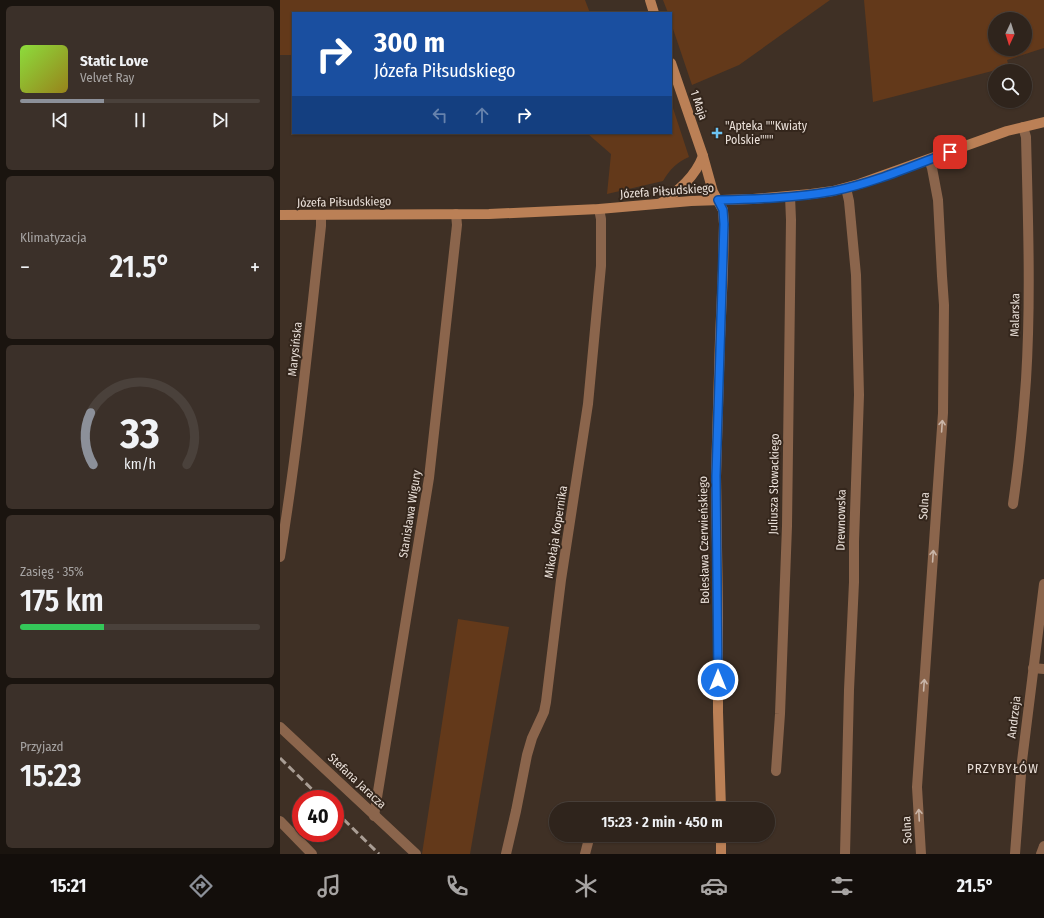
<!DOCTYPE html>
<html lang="pl">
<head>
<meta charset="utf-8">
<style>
	body { margin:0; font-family:"Fira Sans Condensed",sans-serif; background:#3b3029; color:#f1f3f6; height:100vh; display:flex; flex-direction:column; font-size:15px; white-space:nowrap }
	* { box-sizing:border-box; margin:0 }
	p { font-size:13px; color:#a7a4a3 }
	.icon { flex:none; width:22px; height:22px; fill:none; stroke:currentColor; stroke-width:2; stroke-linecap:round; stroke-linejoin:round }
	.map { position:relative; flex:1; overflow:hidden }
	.sheet { display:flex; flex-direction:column; gap:6px; padding:6px; background:#1a140f; width:280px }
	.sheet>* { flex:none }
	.top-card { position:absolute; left:12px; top:12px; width:380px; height:122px; border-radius:0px; box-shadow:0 1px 3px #0004,0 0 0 1px #4a413b; background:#1a4fa0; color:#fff; overflow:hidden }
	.needle { width:26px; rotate:184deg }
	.controls { position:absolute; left:708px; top:12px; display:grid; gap:8px }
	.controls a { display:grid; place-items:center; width:44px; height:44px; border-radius:50%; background:#2f241c; box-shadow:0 1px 3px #0004,0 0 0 1px #4a413b; font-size:20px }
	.speed { position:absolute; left:12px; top:790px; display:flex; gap:8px; font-size:20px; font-weight:700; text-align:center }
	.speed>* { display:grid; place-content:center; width:52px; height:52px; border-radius:50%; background:#2f241c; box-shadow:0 1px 3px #0004,0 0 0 1px #4a413b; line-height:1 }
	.speed .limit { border:6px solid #d22; background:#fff; color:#111 }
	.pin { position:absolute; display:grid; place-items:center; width:34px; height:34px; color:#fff; margin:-17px; border-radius:8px; box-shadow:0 2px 6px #0006 }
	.me { position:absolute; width:44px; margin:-22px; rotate:0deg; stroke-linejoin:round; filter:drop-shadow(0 0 3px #0008) }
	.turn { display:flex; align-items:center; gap:14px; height:84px; padding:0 16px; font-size:18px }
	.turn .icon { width:52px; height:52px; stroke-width:2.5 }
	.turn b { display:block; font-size:28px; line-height:34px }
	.lanes { display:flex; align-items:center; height:38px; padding:0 16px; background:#0003; justify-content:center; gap:20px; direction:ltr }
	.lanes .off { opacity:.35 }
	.big { font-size:30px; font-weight:600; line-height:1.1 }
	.sheet .tile { flex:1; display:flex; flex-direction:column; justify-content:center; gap:6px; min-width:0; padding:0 14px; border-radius:6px; background:#3b3029 }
	.sheet .dial { align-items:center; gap:0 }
	.dial svg { height:104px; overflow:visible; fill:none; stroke:#4a413b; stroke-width:7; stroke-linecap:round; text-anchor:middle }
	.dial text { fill:#f1f3f6; stroke:none }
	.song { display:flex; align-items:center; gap:12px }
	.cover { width:48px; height:48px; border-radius:6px; background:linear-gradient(135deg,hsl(90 70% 55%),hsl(50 70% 35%)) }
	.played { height:4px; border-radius:2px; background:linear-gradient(90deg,#8c9099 35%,#4a413b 35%) }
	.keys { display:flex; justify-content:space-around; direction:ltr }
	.heat { display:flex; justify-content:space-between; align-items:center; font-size:22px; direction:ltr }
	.charge { height:6px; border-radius:3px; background:linear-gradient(90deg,#34c759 35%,#4a413b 0) }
	.trip { position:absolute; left:269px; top:802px; width:226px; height:40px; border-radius:20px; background:#2f241c; box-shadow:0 1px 3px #0004,0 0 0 1px #4a413b; font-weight:600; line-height:40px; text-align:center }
	.tab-bar { display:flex; height:64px; justify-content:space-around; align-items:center; background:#130e0b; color:#a7a4a3 }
	.tab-bar .icon { width:28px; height:28px }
	.tab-bar .on { color:#8c9099 }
	.tab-bar b { font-size:18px; color:#f1f3f6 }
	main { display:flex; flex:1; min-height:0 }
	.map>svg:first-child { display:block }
	.green { fill:#63391a; fill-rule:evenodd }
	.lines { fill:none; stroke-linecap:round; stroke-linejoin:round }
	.street { stroke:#8b654c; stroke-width:10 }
	.secondary { stroke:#bb8056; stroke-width:10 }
	.rail { stroke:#a99d94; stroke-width:3; stroke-dasharray:8 4; stroke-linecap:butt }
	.oneway { stroke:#c9b5a8 }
	.route-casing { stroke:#114b97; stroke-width:10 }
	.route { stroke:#1a73e8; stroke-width:7 }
	.poi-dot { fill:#6cc3f2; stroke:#34261c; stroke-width:1.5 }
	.labels { text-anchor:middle; stroke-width:4; stroke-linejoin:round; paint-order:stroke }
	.street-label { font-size:12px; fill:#eae0d9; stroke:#34261c }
	.poi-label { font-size:12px; fill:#eae0d9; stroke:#34261c; text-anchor:start }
	.neighbourhood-label { font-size:13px; letter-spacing:1px; fill:#eae0d9; stroke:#34261c }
</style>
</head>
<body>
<main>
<section class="sheet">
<div class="tile">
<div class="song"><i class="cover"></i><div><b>Static Love</b><p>Velvet Ray</p></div></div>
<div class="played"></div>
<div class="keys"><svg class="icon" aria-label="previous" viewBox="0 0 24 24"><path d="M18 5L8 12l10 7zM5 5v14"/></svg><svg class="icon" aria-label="pause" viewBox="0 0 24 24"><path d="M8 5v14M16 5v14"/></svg><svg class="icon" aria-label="next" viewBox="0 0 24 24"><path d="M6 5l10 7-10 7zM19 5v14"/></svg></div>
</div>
<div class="tile"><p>Klimatyzacja</p>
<div class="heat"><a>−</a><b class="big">21.5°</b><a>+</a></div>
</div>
<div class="tile dial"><svg viewBox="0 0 100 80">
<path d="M14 69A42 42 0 1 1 86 69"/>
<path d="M14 69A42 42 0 0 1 12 29" stroke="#8c9099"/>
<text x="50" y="56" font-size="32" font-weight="700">33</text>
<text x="50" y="72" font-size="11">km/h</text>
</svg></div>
<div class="tile"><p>Zasięg · 35%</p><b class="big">175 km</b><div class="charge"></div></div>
<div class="tile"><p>Przyjazd</p><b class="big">15:23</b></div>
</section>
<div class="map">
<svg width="764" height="854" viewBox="0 0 764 854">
	<rect width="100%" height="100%" fill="#3f3025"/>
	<!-- green -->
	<g class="green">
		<polygon points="0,0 305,0 310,13 13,13 13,55 0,55"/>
		<polygon points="383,0 550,0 459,65 412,85 391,23 391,13 388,13"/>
		<path d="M 584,0 L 764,0 L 764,48 L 727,60 L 729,67 L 716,70 L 593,102 ZM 715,19 L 745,19 L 745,49 L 715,49 Z"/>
		<path d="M 391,102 L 409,157 C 397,162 390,169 383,181 L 327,194 L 331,154 L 308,134 L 304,133 L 391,133 Z"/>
		<polygon points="178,619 229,627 190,854 142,854"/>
	</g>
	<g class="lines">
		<!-- street -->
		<g class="street">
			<path d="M 733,504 C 739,463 743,421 746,380 C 751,299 748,218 746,137 L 743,127"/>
			<path d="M 0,557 C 18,447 29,336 41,226 L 41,215"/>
			<polyline points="753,668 764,669"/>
			<polyline points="0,727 136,854"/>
			<polyline points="496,771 500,714 507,526 511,220 510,196"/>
			<polyline points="94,816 149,478 177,225 176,214"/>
			<polyline points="0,821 32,854"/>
			<polyline points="226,854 236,811 247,755 252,738 264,712 266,702 281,580 308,404 321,266 321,219 319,209"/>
			<polyline points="305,854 310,835"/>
			<polyline points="565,854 569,690 574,582 574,542 579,395 576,275 569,201 566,188"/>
			<polyline points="641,854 637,787 663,413 664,305 662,276 658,200 652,168 649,160"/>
			<polyline points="735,854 742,761 764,584"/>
			<polyline points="761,854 764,846"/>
		</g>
		<!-- secondary -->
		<g class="secondary">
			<polyline points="370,0 374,13"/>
			<polyline points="391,63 423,156 433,192 443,210 444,224 443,270 440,339 436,476 438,617 438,712 441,809"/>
			<path d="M 381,203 C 399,190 415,177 423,156"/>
			<polyline points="0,215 209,214 255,212 319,209 411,201 473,199 531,194 553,191 579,184 727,131 764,122"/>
			<polyline points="441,835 441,854"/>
		</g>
		<!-- rail -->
		<g class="rail">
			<polyline points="0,758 42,799"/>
			<polyline points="55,811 99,854"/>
		</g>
	</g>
	<!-- one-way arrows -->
	<defs><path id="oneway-shaft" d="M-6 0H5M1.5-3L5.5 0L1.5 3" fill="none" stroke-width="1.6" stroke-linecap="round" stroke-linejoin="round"/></defs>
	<g class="oneway">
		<use href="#oneway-shaft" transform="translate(662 426) rotate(-86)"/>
		<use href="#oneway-shaft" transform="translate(653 556) rotate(-86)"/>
		<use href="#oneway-shaft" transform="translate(644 685) rotate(-86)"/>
		<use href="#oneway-shaft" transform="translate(639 815) rotate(-93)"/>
	</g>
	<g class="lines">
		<defs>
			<path id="route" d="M 438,680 L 436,476 L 444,224 L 443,210 L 438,200 C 476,199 516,198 554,191 C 593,183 632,166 670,152"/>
		</defs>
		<!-- route casing -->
		<use href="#route" class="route-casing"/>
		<!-- route -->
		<use href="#route" class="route"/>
	</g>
	<!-- markers -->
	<path class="poi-dot" d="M435 127h4v4h4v4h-4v4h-4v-4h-4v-4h4z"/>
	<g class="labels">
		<!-- street labels -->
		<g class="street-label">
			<text transform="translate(419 105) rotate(71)" y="4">1 Maja</text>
			<text transform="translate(387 191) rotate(-4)" y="4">Józefa Piłsudskiego</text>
			<text transform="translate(64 202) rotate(-1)" y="4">Józefa Piłsudskiego</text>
			<text transform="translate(735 315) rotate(-89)" y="4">Malarska</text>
			<text transform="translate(15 349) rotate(-84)" y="4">Marysińska</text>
			<text transform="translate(494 484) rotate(-89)" y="4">Juliusza Słowackiego</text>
			<text transform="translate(644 506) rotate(-86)" y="4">Solna</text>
			<text transform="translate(130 514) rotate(-81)" y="4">Stanisława Wigury</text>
			<text transform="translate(561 520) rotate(-89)" y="4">Drewnowska</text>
			<text transform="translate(276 532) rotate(-81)" y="4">Mikołaja Kopernika</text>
			<text transform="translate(424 540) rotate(-91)" y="4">Bolesława Czerwieńskiego</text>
			<text transform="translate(734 717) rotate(-83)" y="4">Andrzeja</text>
			<text transform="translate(77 781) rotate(43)" y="4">Stefana Jaracza</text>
			<text transform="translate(627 830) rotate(-93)" y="4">Solna</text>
		</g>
		<!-- poi labels -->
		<g class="poi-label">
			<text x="445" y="130">"Apteka ""Kwiaty<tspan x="445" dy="14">Polskie"""</tspan></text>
		</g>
		<!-- neighbourhood labels -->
		<g class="neighbourhood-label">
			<text x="723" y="773">PRZYBYŁÓW</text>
		</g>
	</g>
</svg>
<div class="controls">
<a><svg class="needle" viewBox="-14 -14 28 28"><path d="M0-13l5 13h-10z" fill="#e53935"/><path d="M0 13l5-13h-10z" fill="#a7a4a3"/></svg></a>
<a><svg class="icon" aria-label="search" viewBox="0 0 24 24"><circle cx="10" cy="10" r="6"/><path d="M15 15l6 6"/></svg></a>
</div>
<div class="speed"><div class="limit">40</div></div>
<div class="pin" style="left:670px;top:152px;background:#d93025"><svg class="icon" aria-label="arrive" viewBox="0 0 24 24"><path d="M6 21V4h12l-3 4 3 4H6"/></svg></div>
<svg class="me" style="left:438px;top:680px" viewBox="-20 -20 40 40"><circle r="17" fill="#1a73e8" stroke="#fff" stroke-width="3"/><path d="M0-11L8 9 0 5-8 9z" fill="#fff"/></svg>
<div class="trip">15:23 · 2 min · 450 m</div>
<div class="top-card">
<div class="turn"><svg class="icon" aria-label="right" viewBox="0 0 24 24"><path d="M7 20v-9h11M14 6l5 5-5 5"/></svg><div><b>300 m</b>Józefa Piłsudskiego</div></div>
<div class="lanes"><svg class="icon off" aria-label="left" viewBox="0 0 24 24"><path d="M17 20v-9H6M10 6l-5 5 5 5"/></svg><svg class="icon off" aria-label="ahead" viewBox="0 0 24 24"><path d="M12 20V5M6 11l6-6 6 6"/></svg><svg class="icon" aria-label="right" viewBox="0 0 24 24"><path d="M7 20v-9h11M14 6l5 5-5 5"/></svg></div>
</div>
</div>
</main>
<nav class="tab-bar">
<b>15:21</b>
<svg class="icon on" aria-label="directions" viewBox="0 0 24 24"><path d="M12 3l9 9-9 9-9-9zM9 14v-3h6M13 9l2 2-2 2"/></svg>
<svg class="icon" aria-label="music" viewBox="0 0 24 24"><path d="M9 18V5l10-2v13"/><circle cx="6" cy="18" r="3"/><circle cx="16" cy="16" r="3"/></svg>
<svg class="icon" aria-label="phone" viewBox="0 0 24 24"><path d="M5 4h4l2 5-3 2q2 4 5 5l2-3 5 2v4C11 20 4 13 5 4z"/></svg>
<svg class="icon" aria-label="climate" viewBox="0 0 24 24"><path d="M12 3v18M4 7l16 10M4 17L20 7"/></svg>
<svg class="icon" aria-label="car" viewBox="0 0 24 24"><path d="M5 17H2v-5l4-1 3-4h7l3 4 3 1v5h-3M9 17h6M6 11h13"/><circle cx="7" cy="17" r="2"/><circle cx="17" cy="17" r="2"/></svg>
<svg class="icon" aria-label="filters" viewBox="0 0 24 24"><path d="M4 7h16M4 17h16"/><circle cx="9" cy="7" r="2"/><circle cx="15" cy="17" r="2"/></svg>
<b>21.5°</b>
</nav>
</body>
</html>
